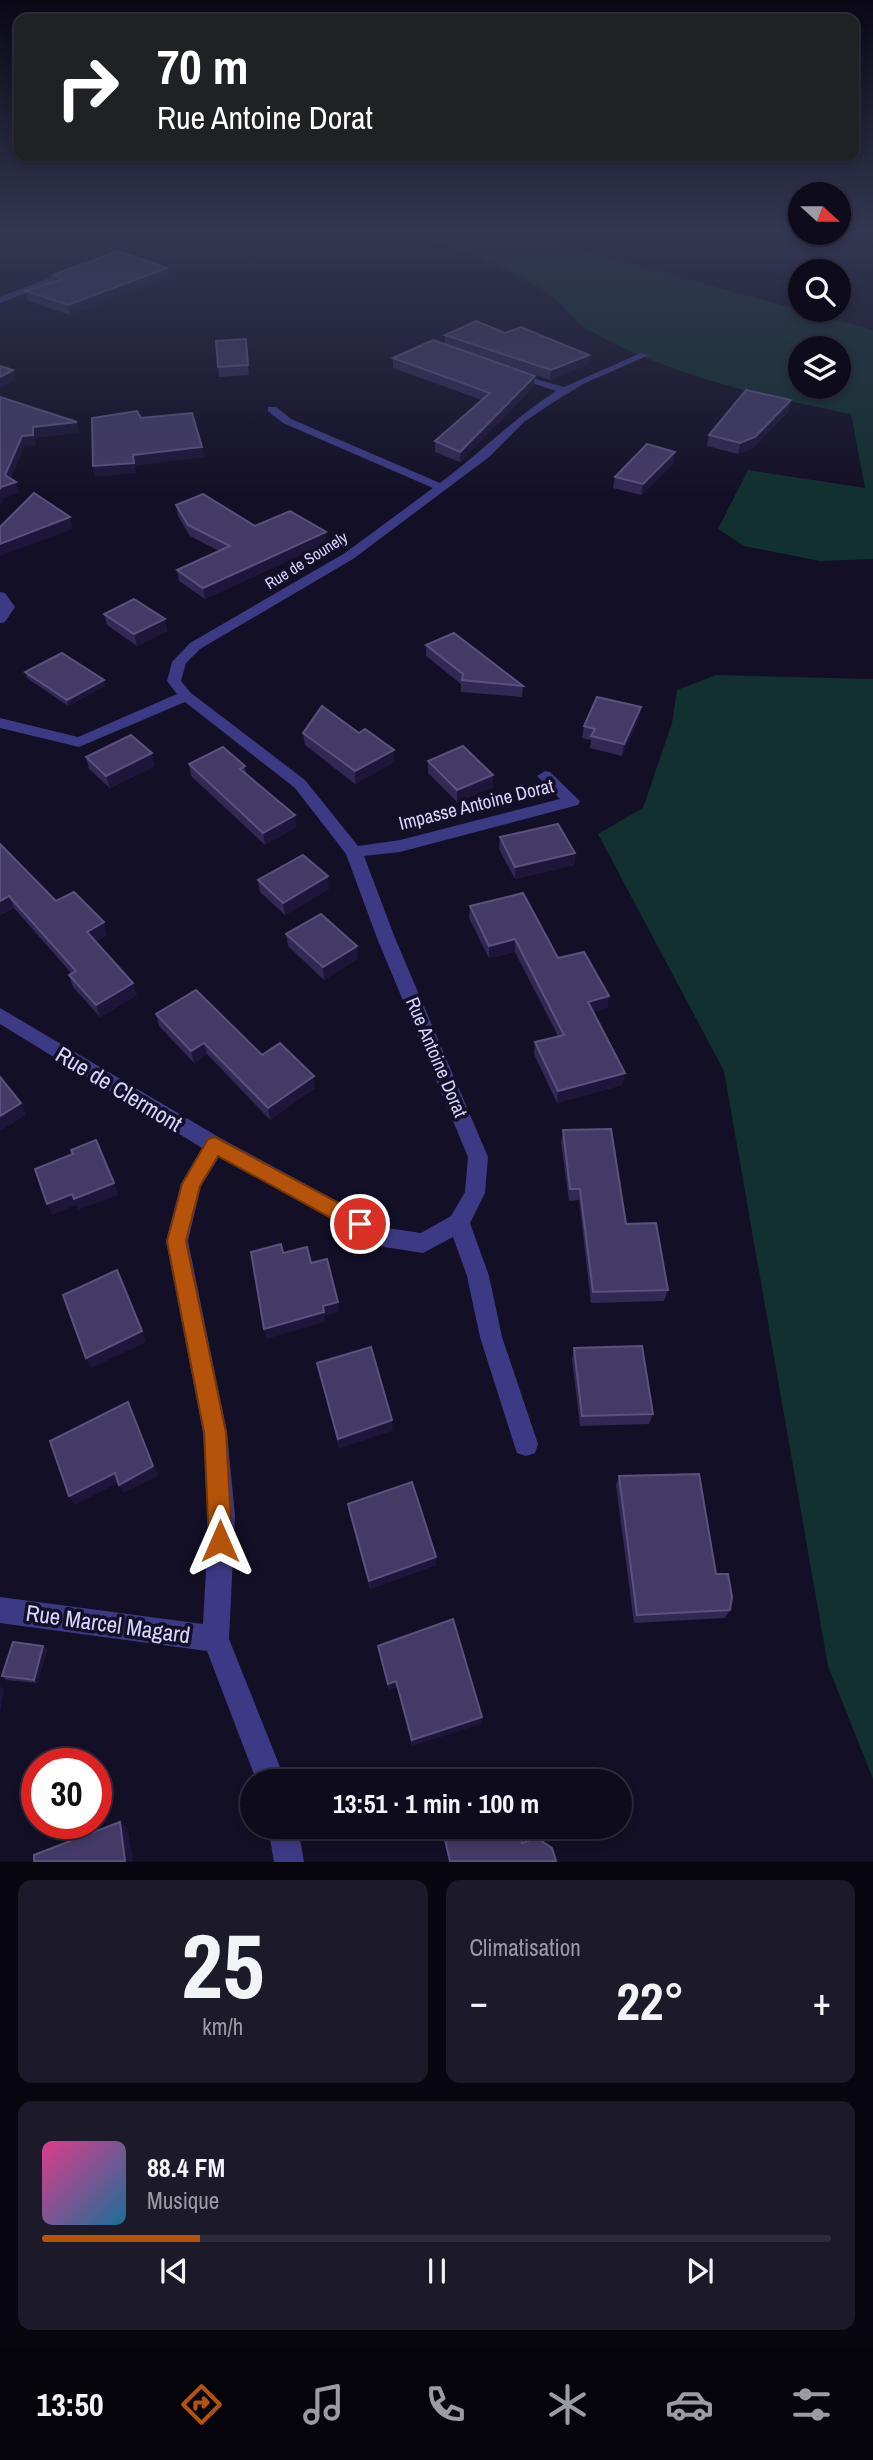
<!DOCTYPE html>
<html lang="fr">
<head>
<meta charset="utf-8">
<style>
	body { margin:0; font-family:"Archivo Narrow",sans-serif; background:#1c1929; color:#f1f3f6; height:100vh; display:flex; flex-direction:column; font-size:26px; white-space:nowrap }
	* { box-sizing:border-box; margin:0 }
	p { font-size:23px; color:#9b9ba3 }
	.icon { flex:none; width:38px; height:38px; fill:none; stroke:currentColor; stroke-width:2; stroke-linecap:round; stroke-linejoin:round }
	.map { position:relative; height:1862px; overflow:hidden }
	.details { display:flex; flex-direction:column; gap:18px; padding:18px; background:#08060f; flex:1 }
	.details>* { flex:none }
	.top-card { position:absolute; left:14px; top:14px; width:845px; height:147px; border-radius:14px; box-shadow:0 4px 10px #0003,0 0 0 2px #2e2b3b; background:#202124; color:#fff; overflow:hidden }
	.needle { width:46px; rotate:111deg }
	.buttons { position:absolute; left:788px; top:182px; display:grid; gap:14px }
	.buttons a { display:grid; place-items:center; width:63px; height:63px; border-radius:50%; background:#0e0b1c; box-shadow:0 4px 10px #0003,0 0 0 2px #2e2b3b; font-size:35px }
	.speed { position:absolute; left:21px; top:1748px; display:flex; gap:14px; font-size:35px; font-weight:700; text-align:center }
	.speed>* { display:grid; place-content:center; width:91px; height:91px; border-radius:50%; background:#0e0b1c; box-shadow:0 4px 10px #0003,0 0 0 2px #2e2b3b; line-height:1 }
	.speed .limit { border:10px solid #d22; background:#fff; color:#111 }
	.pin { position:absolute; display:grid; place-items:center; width:60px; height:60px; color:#fff; margin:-30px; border:4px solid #fff; border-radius:50%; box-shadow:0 2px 7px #0007 }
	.me { position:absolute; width:77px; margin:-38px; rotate:0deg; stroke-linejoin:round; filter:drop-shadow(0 0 5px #0008) }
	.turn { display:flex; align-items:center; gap:24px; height:147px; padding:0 28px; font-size:32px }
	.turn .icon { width:91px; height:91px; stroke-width:2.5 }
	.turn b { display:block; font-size:49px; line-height:60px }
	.big { font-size:52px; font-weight:800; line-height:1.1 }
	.details .card { flex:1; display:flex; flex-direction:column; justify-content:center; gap:10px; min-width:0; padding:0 24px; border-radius:14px; background:#1c1929 }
	.details .dial { align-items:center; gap:0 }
	.dial b { font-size:91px; line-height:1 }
	.song { display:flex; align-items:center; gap:21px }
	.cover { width:84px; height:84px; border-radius:10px; background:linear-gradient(135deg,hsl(330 70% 55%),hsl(200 70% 35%)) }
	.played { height:7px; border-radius:4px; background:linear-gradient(90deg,#b45309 20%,#2e2b3b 20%) }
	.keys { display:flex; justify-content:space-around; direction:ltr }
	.heat { display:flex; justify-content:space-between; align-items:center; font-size:38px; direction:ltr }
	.details .tiles { flex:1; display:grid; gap:18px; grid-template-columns:1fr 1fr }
	.card:last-child { grid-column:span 2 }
	.trip { position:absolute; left:240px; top:1769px; width:392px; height:70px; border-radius:35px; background:#0e0b1c; box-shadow:0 4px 10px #0003,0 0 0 2px #2e2b3b; font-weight:800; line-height:70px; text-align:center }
	.tab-bar { display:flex; height:112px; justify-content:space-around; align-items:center; background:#06040b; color:#9b9ba3 }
	.tab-bar .icon { width:49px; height:49px }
	.tab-bar .current { color:#b45309 }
	.tab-bar b { font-size:32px; color:#f1f3f6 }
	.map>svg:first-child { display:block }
	.green { fill:#12302f; fill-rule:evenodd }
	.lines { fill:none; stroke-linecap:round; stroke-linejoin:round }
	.street { fill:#3d3a85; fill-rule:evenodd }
	.wall { fill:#312854 }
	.shaded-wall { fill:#1d163a }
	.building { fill:#433a66; stroke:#5a527e; stroke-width:2 }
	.route { fill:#b45309; stroke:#753606; stroke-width:2 }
	.labels { text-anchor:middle; stroke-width:7; stroke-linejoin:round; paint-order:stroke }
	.far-street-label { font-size:16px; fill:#d9d4ff; stroke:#130f26 }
	.street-label { font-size:19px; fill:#d9d4ff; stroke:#130f26 }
	.near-street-label { font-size:23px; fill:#d9d4ff; stroke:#130f26 }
</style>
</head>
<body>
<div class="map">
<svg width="873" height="1862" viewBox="0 0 873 1862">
	<rect width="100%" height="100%" fill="#130f26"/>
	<!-- green -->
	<g class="green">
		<path d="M 415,235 L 498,235 L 543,240 L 873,330 L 873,559 L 820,561 L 744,546 L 718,529 L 748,470 L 865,488 L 851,414 C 761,396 667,375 587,329 C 573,321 564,305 552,296 C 522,274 451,243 415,235 ZM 800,348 L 838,348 L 838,387 L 800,387 Z"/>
		<polygon points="716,675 873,679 873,1779 828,1666 724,1071 598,834 643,808 672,723 677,690"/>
	</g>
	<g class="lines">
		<!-- street -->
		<g class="street">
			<polygon points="73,269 76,274 0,303 0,297"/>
			<path d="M 641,353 L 649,355 L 583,384 L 549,405 L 524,422 L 489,457 L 353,559 L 200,649 L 186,663 L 181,681 L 191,693 L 305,780 L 358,846 L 400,840 L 560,799 L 537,776 L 545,771 L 550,772 L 580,801 L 578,805 L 400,852 L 364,856 L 395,938 L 488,1157 L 485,1193 L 470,1223 L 489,1276 L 502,1337 L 538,1444 L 535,1453 L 526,1456 L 517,1453 L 514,1444 L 480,1337 L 467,1276 L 453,1237 L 423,1253 L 384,1247 L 219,1157 L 201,1186 L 188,1241 L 227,1432 L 235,1516 L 229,1639 L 286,1782 L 257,1782 L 207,1651 L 0,1623 L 0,1597 L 203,1624 L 209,1516 L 203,1432 L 166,1241 L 181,1184 L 202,1148 L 0,1024 L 0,1008 L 222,1139 L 387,1228 L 421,1233 L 451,1216 L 465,1192 L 468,1157 L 377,938 L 346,854 L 295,788 L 185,702 L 79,747 L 0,728 L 0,718 L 78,737 L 177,694 L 167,681 L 172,662 L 190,643 L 345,553 L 433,488 L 283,423 L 268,411 L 268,407 L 276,407 L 291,419 L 440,483 C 480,453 514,418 556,391 L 508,375 L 508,371 L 564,387 Z"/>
			<polygon points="0,592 5,593 15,607 5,622 0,623"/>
			<polygon points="268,1827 298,1827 304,1862 274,1862"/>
		</g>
	</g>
	<!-- wall -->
	<g class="wall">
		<polygon points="167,268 169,277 70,315 28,301 26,291 55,281 53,275"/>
		<polygon points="505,333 589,355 588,364 550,380 445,344 445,335"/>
		<polygon points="246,339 249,375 219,377 218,367"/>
		<polygon points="393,358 534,386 460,462 435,452 435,441 482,400 393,368"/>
		<polygon points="789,411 753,448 738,454 707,446 709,435"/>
		<polygon points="674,463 641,495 613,488 615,477"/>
		<polygon points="176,505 255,526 326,543 205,599 179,581 177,570 219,551 190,536 178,516"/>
		<polygon points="104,614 165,619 167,631 137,646 107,625"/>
		<polygon points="426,645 523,686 522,697 461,692 461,684 426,656"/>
		<polygon points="25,672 105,686 68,706 27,678"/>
		<polygon points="639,719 622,756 590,748 591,740 582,738 584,726"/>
		<polygon points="303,733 394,762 355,784 305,745"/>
		<polygon points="86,757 155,766 110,788 89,769"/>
		<polygon points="428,761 493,775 493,787 457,802 428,773"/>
		<polygon points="189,764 245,766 246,774 295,815 296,827 265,845 191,776"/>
		<polygon points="500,837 575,853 574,865 515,879 499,849"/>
		<polygon points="0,844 56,901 107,935 95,941 137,995 100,1017 73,987 69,975 72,974 14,908 0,915"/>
		<polygon points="258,880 329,889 285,915 260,892"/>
		<polygon points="470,906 558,958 609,996 607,1008 593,1012 625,1073 622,1085 557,1103 534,1054 535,1042 558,1036 515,952 489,958 469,918"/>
		<polygon points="286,934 358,958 324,980 288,946"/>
		<polygon points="156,1014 262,1055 315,1088 270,1120 207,1054 194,1063 159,1026"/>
		<polygon points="563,1130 626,1224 668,1290 664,1301 591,1303 579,1200 569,1201 561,1142"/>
		<polygon points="574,1348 653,1414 649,1424 580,1426 572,1359"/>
		<polygon points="317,1363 393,1430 339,1448"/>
		<polygon points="619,1476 716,1574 730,1610 725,1618 634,1623 616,1485"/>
		<polygon points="348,1504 436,1565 370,1589 349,1513"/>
		<polygon points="43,1646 47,1650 37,1683 6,1680 2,1676"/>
		<polygon points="378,1646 482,1723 412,1746 397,1687 389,1690"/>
		<polygon points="441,1827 518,1827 522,1843 556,1861 449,1861"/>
	</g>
	<!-- shaded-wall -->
	<g class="shaded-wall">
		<polygon points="167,268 169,277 70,315 68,305"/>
		<polygon points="589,355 588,364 550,380 551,370"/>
		<polygon points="13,370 16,380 0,388 0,377"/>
		<polygon points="535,376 534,386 460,462 460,452"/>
		<polygon points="791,400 789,411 753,448 738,454 740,443"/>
		<polygon points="77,422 79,433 35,438 36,445 25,446 8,485 16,482 19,492 4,498 0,507 0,489 22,436 33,427"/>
		<polygon points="202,447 204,457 135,466 136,473 95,477 93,466 133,455"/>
		<polygon points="675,452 674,463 641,495 643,484"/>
		<polygon points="70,517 73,529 0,556 0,544"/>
		<polygon points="326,532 326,543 205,599 203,588"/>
		<polygon points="165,619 167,631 137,646 134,634"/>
		<polygon points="104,680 105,686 68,706 67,700"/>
		<polygon points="641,707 639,719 622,756 624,744"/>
		<polygon points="394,750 394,762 355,784 355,771"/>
		<polygon points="152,753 155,766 110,788 106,776"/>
		<polygon points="493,775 493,787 457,802 457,790"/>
		<polygon points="295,815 296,827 265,845 263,833"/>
		<polygon points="575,853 574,865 515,879 515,867"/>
		<polygon points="328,876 329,889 285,915 283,903"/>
		<polygon points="9,896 14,908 0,915 0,901"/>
		<polygon points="104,922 107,935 90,944 87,932"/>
		<polygon points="515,939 515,952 489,958 489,946"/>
		<polygon points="357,946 358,958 324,980 323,967"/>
		<polygon points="133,983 137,995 100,1017 96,1005"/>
		<polygon points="609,996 607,1008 586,1014 588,1002"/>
		<polygon points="204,1043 207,1054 194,1063 191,1051"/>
		<polygon points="625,1073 622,1085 557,1103 558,1091"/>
		<polygon points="314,1076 315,1088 270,1120 268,1108"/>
		<polygon points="21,1103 26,1115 0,1131 0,1116"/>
		<polygon points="114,1183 118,1195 78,1210 76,1205 52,1215 47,1204 72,1194"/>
		<polygon points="338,1302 339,1312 324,1316 325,1322 266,1339 264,1329 323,1306"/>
		<polygon points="142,1331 146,1342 91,1368 86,1358"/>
		<polygon points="128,1402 158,1476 123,1493 119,1485"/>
		<polygon points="392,1420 393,1430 339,1448 338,1439"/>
		<polygon points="115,1473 120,1482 75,1505 69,1496"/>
		<polygon points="436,1557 436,1565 370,1589 369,1581"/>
		<polygon points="43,1646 47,1650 37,1683 34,1680"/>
		<polygon points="396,1681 397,1687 389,1690 388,1684"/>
		<polygon points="0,1686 4,1690 0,1713"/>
		<polygon points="482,1717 482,1723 412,1746 412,1740"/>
		<polygon points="120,1822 128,1829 133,1861 125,1861"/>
	</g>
	<!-- building -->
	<g class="building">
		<polygon points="118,251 167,268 68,305 26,291 63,279 53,275"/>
		<polygon points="476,321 505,333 521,327 589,355 551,370 445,335"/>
		<polygon points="246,339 248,365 218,367 216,341"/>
		<polygon points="433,340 535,376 460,452 435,441 490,393 393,358"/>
		<polygon points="0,366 13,370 0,377"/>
		<polygon points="746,390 791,400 755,437 740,443 709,435"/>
		<polygon points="0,397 77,422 33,427 33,435 22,436 5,475 16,482 1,487 0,489"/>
		<polygon points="137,411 141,418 192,413 202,447 133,455 134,463 93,466 92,418"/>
		<polygon points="647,444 675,452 643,484 615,477"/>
		<polygon points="34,493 70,517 0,544 0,527"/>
		<polygon points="203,494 255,526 290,511 326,532 203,588 177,570 230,546 188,525 176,505"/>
		<polygon points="134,599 165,619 134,634 104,614"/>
		<polygon points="454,633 523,686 462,680 463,674 426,645"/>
		<polygon points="62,653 104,680 67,700 25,672"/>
		<polygon points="597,697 641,707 624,744 591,736 595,729 584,726"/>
		<polygon points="322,706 359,733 365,729 394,750 355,771 303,733"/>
		<polygon points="131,735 152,753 106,776 86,757"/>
		<polygon points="463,746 493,775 457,790 428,761"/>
		<polygon points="223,747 245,766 240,769 295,815 263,833 189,764"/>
		<polygon points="558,824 575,853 515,867 500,837"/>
		<polygon points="0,844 56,901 74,892 104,922 87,932 133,983 96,1005 69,975 76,971 9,896 0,901"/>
		<polygon points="303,855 328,876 283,903 258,880"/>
		<polygon points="523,893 558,958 584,952 609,996 588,1002 625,1073 558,1091 535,1042 564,1035 515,939 489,946 470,906"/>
		<polygon points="321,914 357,946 323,967 286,934"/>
		<polygon points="196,990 262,1055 280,1043 314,1076 268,1108 204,1043 191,1051 156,1014"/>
		<polygon points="0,1077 21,1103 0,1116"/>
		<polygon points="611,1129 626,1224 656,1223 668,1290 593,1292 580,1189 570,1189 563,1130"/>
		<polygon points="96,1140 114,1183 74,1199 72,1194 47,1204 35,1169 73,1154 71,1150"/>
		<polygon points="281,1244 283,1253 307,1247 311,1263 327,1259 338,1302 323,1306 324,1312 264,1329 251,1252"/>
		<polygon points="117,1270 142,1331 86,1358 63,1295"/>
		<polygon points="642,1346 653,1414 582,1416 574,1348"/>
		<polygon points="371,1347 392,1420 338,1439 317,1363"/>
		<polygon points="128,1402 153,1466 119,1485 115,1473 69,1496 50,1441"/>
		<polygon points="699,1474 716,1574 728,1574 732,1597 730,1610 637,1615 619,1476"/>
		<polygon points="412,1482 436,1557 369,1581 348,1504"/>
		<polygon points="453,1619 482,1717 412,1740 396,1681 388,1684 378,1646"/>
		<polygon points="13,1642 43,1646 34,1680 2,1676"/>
		<polygon points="120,1822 125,1861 34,1861 34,1855"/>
		<polygon points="442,1827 518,1827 522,1843 537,1838 552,1848 556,1861 450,1861"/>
	</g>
	<!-- sky -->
	<linearGradient id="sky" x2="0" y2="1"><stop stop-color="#0a0815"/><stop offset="0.47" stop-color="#333752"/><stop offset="1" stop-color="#333752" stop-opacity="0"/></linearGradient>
	<rect width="873" height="495" fill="url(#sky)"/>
	<!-- route -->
	<polygon class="route" points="215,1137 367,1218 369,1224 367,1230 360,1233 353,1230 218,1156 200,1186 186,1241 226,1432 232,1541 229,1549 220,1553 212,1549 209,1541 204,1432 167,1241 182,1184 208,1139"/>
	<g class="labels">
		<!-- far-street labels -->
		<g class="far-street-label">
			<text transform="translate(306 560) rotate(-32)" y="6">Rue de Sounely</text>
		</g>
		<!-- street labels -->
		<g class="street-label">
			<text transform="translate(476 804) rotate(-14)" y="7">Impasse Antoine Dorat</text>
			<text transform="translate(437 1057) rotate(67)" y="7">Rue Antoine Dorat</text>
		</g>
		<!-- near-street labels -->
		<g class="near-street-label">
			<text transform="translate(119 1089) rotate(31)" y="8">Rue de Clermont</text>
			<text transform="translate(108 1624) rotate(8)" y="8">Rue Marcel Magard</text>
		</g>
	</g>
</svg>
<div class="buttons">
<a><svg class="needle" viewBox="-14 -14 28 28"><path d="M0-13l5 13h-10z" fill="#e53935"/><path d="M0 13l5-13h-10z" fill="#9b9ba3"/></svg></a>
<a><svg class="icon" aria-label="search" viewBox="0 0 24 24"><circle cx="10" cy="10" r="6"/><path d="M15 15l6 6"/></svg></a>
<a><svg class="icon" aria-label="layers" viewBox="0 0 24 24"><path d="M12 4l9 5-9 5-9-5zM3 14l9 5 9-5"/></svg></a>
</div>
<div class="speed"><div class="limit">30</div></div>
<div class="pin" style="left:360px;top:1224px;background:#d93025"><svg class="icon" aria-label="arrive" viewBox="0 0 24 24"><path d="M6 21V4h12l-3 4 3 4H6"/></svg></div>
<svg class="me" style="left:220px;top:1541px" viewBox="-20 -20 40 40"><path d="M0-17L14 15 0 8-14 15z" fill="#b45309" stroke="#fff" stroke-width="4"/></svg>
<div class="trip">13:51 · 1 min · 100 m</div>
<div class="top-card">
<div class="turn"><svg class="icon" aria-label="right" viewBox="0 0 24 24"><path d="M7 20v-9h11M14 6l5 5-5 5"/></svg><div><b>70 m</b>Rue Antoine Dorat</div></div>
</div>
</div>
<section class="details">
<div class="tiles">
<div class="card dial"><b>25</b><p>km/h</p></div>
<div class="card"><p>Climatisation</p>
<div class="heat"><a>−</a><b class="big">22°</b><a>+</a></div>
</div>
<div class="card">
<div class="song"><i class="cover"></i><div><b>88.4 FM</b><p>Musique</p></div></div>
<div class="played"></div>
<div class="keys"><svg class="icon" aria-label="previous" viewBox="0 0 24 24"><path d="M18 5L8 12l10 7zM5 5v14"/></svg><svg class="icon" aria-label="pause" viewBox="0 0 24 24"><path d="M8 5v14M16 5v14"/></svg><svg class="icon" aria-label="next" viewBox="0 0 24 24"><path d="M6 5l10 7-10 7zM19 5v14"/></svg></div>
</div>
</div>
</section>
<nav class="tab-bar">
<b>13:50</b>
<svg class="icon current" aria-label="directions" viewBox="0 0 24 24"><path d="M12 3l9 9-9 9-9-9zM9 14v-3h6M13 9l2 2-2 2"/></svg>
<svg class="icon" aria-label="music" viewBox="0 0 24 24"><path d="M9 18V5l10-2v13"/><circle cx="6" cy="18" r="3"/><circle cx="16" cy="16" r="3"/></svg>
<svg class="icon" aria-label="phone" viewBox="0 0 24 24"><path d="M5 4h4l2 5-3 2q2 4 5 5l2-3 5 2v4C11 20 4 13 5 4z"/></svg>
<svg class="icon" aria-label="climate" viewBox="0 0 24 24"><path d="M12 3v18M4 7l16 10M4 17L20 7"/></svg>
<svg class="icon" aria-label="car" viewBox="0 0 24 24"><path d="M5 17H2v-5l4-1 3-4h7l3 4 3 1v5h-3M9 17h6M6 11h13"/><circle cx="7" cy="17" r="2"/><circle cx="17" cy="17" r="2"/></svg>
<svg class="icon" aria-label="filters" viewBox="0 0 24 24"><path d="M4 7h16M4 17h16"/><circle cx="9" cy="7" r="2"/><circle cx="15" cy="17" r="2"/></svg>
</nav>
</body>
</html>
